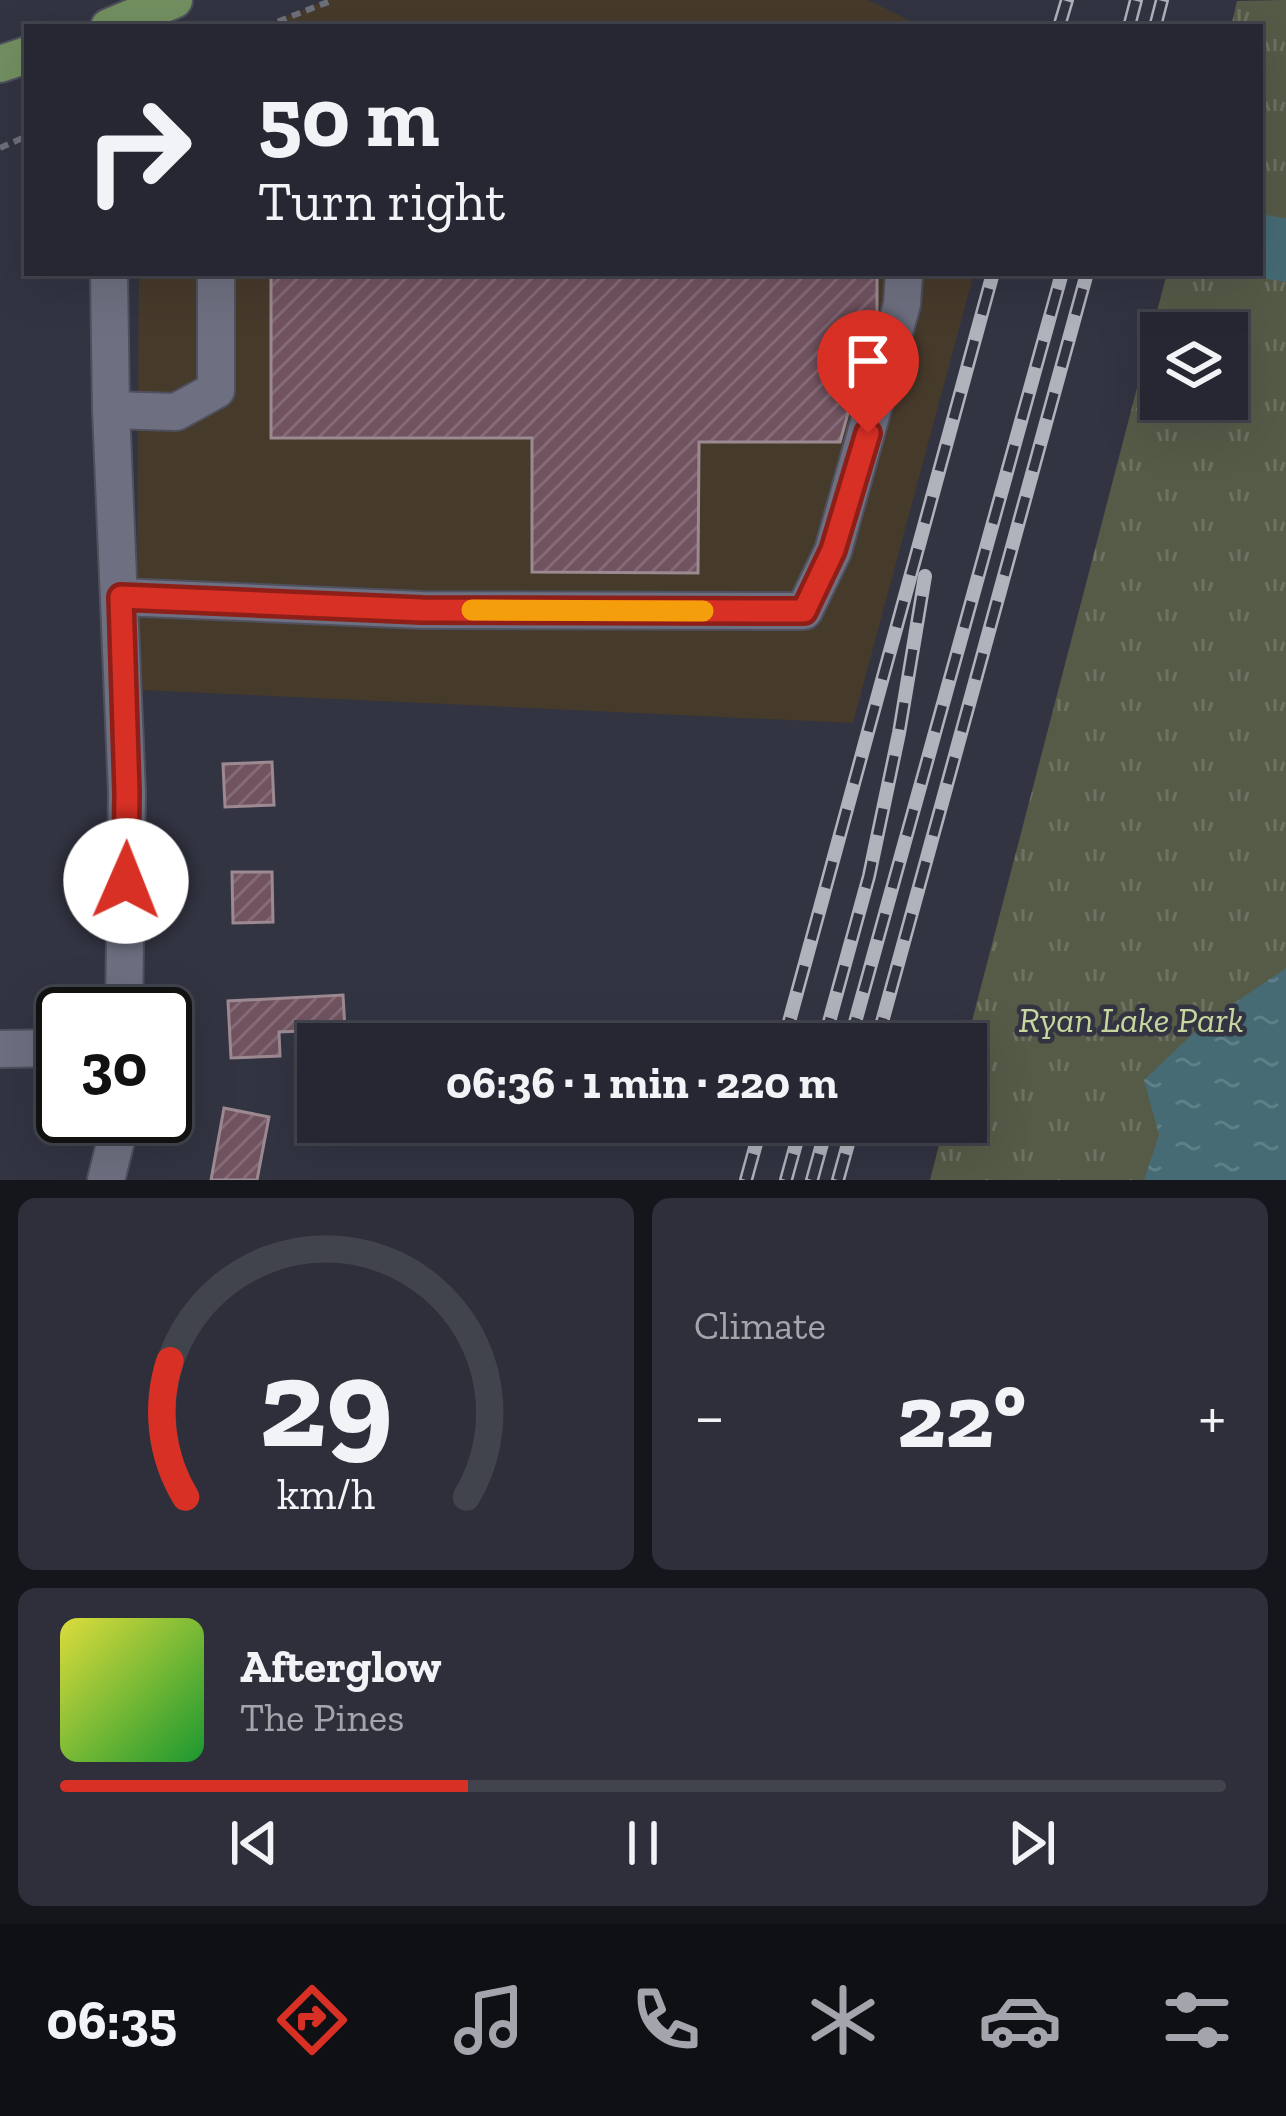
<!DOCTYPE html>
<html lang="en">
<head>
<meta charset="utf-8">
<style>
	body { margin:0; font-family:"Zilla Slab",serif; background:#2e2f3a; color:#f1f3f6; height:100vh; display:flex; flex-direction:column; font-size:45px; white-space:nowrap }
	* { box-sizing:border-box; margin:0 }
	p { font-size:39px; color:#a4a5ac }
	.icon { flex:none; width:66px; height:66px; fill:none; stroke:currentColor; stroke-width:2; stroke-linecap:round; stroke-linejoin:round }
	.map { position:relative; height:1180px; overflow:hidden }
	.side { display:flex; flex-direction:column; gap:18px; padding:18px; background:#15151c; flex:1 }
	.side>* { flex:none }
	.hud { position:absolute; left:24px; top:24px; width:1239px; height:252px; border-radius:0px; box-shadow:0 12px 48px #0002,0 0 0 3px #42444d; background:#262732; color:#f1f3f6; overflow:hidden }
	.buttons { position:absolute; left:1140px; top:312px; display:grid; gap:24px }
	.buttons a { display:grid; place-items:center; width:108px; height:108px; border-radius:0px; background:#262732; box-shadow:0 12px 48px #0002,0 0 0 3px #42444d; font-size:60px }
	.speed { position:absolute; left:36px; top:987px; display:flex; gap:24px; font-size:60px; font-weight:700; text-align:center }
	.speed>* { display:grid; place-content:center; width:156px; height:156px; border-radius:50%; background:#262732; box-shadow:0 12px 48px #0002,0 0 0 3px #42444d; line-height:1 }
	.speed .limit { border:6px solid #111; border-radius:18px; background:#fff; color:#111 }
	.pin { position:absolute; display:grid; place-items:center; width:102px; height:102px; color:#fff; margin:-123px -51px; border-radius:50% 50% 50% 0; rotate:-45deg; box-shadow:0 0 12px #0007 }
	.pin .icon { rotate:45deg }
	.me { position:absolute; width:132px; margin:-66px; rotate:1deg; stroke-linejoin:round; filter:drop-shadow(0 0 9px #0008) }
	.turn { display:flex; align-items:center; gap:42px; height:252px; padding:0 36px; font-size:54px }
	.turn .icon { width:156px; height:156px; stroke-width:2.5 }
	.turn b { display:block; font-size:84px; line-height:102px }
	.big { font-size:90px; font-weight:800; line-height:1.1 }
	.side .card { flex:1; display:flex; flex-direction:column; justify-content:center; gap:18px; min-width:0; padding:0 42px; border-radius:18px; background:#2e2f3a }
	.side .dial { align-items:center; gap:0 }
	.dial svg { height:312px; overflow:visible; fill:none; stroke:#42444d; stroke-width:7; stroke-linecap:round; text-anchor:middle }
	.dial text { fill:#f1f3f6; stroke:none }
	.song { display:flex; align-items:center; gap:36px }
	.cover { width:144px; height:144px; border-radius:18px; background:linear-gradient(135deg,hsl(60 70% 55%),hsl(130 70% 35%)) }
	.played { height:12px; border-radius:6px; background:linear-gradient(90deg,#d93025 35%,#42444d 35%) }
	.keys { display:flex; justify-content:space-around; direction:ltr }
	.heat { display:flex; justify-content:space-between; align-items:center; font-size:66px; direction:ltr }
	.side .tiles { flex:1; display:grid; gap:18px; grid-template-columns:1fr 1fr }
	.card:last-child { grid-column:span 2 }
	.trip { position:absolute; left:297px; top:1023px; width:690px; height:120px; border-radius:0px; background:#262732; box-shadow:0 12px 48px #0002,0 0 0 3px #42444d; font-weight:800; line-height:120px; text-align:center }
	.tabs { display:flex; height:192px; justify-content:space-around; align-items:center; background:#0f1014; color:#a4a5ac }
	.tabs .icon { width:84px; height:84px }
	.tabs .active { color:#d93025 }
	.tabs b { font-size:54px; color:#f1f3f6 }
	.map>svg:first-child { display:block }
	.commercial { fill:#463a2b }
	.park { fill:url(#park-tufts); fill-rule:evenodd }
	.water { fill:url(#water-ripples) }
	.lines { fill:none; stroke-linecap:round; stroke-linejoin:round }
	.river { stroke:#466b74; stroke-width:63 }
	.building { fill:url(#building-hatch); stroke:#9c8991; stroke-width:3 }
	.minor-casing { stroke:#4f505d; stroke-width:40 }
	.major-casing { stroke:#4f505d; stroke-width:40 }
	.path { stroke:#6d6f7b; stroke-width:6; stroke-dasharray:9 6; stroke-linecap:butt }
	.minor { stroke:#6e7081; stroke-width:36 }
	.major { stroke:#739061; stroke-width:36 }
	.rail-casing { stroke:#b0b2bc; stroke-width:14 }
	.rail { stroke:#323442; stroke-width:9; stroke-dasharray:27; stroke-linecap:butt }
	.route-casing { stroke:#8d1f18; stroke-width:30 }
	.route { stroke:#d93025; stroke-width:21 }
	.slow { stroke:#f59e0b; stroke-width:21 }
	.labels { text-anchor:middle; stroke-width:9; stroke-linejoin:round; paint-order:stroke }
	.park-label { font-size:36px; font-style:italic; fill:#c8d59e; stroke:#323442 }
</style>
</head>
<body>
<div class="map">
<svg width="1286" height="1180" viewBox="0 0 1286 1180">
	<defs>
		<pattern id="park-tufts" width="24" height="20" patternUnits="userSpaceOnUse" patternTransform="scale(3)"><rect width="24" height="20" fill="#565b48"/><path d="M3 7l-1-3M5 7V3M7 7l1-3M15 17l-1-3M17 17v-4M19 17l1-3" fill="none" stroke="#6e7262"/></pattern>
		<pattern id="water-ripples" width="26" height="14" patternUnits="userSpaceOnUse" patternTransform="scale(3)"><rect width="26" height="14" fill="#466b74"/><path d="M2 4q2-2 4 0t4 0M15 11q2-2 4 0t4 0" fill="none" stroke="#608088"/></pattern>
		<pattern id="building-hatch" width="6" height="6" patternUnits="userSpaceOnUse" patternTransform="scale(3)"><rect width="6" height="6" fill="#715360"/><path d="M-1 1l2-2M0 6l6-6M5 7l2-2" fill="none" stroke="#846b77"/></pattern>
	</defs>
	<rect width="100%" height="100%" fill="#323442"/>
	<!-- commercial -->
	<g class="commercial">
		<polygon points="326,0 868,0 923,27 262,27"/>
		<polygon points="139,273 974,273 853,723 141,690 137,541"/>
	</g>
	<!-- park -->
	<path class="park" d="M 1286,0 L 1286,1180 L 930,1180 L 945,1122 L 966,1122 L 966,1044 L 1167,273 L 1260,273 L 1260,27 L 1231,27 L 1237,1 ZM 1161,333 L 1227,333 L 1227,399 L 1161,399 Z"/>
	<!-- water -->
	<polygon class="water" points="1286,968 1286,1180 1144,1180 1159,1135 1144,1080 1201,1026"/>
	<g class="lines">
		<!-- river -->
		<polyline class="river" points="1260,246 1286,250"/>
	</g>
	<!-- building -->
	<g class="building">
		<polygon points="271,273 877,273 877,311 871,333 852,332 852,399 840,442 699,442 698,573 532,572 532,438 271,438"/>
		<polygon points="272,762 274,805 225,807 223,764"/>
		<polygon points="232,872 272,872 273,922 233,923"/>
		<polygon points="343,995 345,1029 279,1032 280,1056 231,1058 228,1001"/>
		<polygon points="224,1108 269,1117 257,1180 211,1180"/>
	</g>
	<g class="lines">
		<defs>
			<g id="minor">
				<polyline points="109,273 111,410 127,793 124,1014"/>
				<polyline points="111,410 176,412 216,390 216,273"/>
				<polyline points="121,597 422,610 804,611 833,551 902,304 904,273"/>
				<polyline points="0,1049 63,1048"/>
				<polyline points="106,1180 122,1116"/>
			</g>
			<g id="major">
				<polyline points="109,27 174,0"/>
				<polyline points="0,64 27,55"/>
			</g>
		</defs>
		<!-- minor casing -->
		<use href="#minor" class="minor-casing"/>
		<!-- major casing -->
		<use href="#major" class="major-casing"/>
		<!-- path -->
		<g class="path">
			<polyline points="264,27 333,0"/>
			<polyline points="0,148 27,136"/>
		</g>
		<!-- minor -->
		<use href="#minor" class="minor"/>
		<!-- major -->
		<use href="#major" class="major"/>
		<defs>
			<g id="rail">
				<polyline points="1059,27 1067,0"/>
				<polyline points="1129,27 1136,0"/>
				<polyline points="1155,27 1162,0"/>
				<polyline points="783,1044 993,273"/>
				<polyline points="823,1044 869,876 899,733 925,576"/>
				<polyline points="849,1044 1062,273"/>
				<polyline points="876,1044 1087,273"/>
				<polyline points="746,1180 762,1122"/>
				<polyline points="786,1180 802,1122"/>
				<polyline points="812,1180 828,1122"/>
				<polyline points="838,1180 854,1122"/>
			</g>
		</defs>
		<!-- rail casing -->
		<use href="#rail" class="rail-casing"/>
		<!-- rail -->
		<use href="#rail" class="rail"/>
	</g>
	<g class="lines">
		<defs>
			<polyline id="route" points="126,881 127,793 121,597 422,610 804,611 833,550 868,433"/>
		</defs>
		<!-- route casing -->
		<use href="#route" class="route-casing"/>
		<!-- route -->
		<use href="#route" class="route"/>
		<!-- slow -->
		<polyline class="slow" points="472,610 703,611"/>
	</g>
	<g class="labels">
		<!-- park labels -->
		<g class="park-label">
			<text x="1131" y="1032">Ryan Lake Park</text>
		</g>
	</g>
</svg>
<div class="buttons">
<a><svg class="icon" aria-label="layers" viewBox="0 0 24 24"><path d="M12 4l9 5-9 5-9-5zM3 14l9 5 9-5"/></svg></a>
</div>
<div class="speed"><div class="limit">30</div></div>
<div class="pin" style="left:868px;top:433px;background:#d93025"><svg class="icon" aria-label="arrive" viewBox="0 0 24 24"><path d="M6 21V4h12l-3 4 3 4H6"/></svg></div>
<svg class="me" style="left:126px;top:881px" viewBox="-20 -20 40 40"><circle r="19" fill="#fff"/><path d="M0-13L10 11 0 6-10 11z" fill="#d93025"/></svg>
<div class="trip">06:36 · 1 min · 220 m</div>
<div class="hud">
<div class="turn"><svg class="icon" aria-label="right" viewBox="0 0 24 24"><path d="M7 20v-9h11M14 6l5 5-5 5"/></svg><div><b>50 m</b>Turn right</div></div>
</div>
</div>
<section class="side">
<div class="tiles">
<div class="card dial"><svg viewBox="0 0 100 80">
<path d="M14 69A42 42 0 1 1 86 69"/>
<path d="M14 69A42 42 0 0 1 10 34" stroke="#d93025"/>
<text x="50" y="56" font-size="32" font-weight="700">29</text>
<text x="50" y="72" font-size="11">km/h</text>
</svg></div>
<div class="card"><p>Climate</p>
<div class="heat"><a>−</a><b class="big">22°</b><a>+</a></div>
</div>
<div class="card">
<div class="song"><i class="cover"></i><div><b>Afterglow</b><p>The Pines</p></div></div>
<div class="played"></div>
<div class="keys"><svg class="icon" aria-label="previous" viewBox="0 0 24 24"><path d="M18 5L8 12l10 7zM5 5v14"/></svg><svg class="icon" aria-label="pause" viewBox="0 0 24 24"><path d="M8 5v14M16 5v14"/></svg><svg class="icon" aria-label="next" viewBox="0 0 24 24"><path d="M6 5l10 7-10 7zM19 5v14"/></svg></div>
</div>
</div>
</section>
<nav class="tabs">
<b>06:35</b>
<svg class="icon active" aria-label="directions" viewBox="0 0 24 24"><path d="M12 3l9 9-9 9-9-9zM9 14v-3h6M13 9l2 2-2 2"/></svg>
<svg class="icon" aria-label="music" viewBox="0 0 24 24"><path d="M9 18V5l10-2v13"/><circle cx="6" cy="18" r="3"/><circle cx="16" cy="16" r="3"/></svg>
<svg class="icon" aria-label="phone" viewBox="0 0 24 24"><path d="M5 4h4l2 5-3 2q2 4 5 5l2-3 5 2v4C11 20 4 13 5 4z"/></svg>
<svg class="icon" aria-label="climate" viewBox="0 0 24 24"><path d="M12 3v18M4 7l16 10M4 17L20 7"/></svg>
<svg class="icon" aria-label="car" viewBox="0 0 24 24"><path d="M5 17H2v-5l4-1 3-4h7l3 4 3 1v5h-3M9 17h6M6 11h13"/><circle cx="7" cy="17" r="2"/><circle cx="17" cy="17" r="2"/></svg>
<svg class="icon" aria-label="filters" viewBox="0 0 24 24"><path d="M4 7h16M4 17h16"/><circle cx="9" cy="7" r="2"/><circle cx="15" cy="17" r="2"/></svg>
</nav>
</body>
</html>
